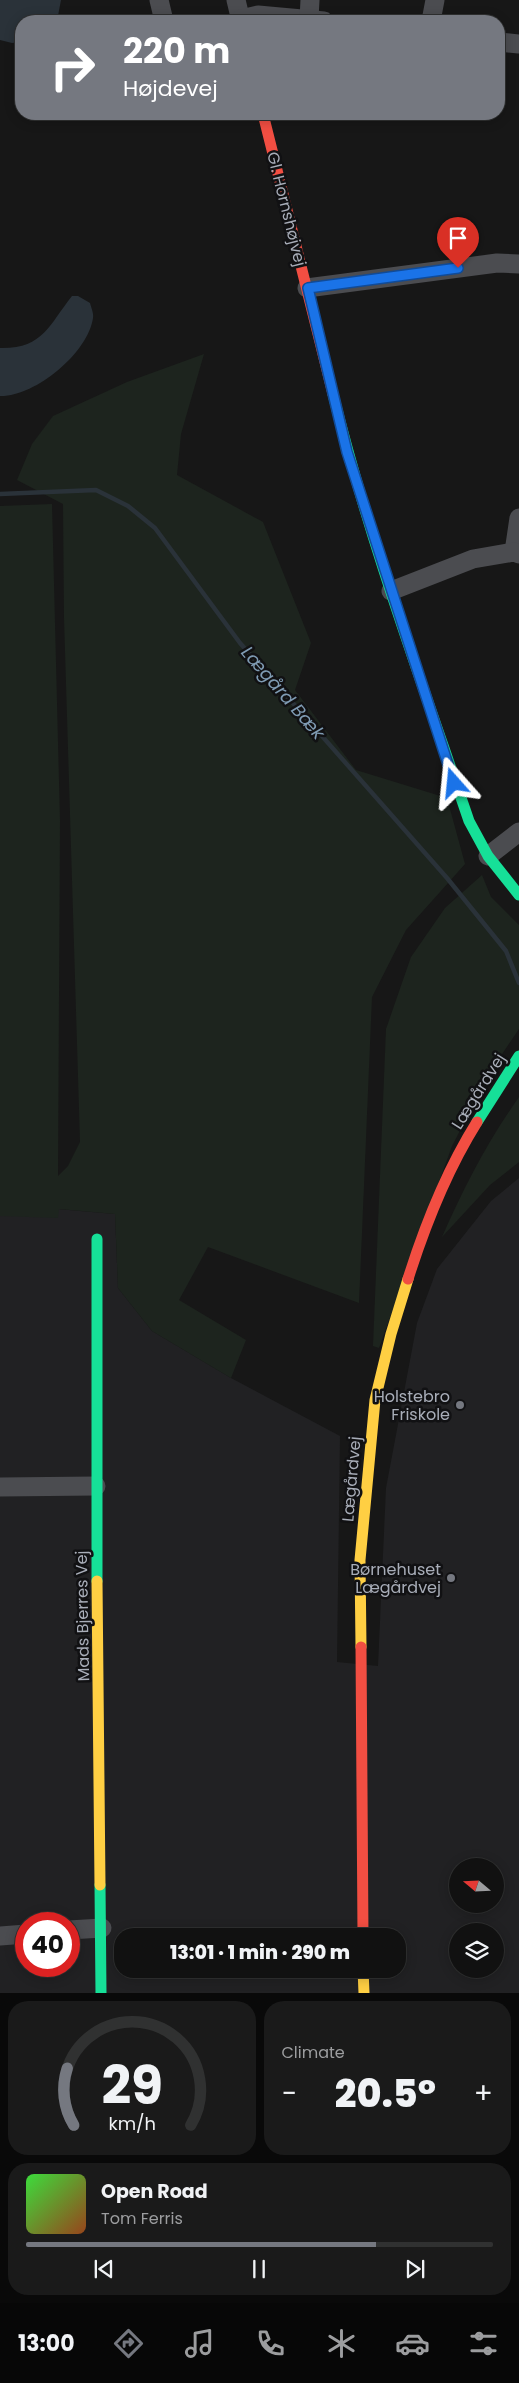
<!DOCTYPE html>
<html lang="en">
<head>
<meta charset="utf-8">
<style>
	body { margin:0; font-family:Poppins,sans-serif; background:#1a1a1a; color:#f1f3f6; height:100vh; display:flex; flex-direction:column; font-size:19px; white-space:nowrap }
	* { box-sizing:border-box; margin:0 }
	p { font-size:16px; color:#9c9d9f }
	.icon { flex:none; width:28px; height:28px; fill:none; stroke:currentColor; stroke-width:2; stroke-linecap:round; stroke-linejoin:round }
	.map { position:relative; height:1993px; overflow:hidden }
	.panel { display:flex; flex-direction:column; gap:8px; padding:8px; background:#090909; flex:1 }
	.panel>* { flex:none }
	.hud { position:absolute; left:15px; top:15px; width:490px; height:105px; border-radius:20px; box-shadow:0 2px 12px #0003,0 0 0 1px #303131; background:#757880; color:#fff; overflow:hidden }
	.needle { width:32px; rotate:289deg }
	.fabs { position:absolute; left:449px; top:1858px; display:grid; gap:10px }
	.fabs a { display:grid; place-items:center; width:55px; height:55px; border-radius:50%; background:#111; box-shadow:0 2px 12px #0003,0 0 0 1px #303131; font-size:25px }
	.speed { position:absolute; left:15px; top:1912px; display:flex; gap:10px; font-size:25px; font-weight:700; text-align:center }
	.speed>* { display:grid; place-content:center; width:65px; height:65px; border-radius:50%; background:#111; box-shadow:0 2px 12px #0003,0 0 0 1px #303131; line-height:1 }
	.speed .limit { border:8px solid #d22; background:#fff; color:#111 }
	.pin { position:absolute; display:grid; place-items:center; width:42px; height:42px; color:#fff; margin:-51px -21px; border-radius:50% 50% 50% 0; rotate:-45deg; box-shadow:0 0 5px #0007 }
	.pin .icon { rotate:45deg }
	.me { position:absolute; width:55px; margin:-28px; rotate:342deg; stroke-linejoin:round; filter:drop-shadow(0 0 4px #0008) }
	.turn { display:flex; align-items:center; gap:18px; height:105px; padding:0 25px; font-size:22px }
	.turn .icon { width:65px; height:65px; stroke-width:2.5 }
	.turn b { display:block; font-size:35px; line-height:42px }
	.big { font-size:38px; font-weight:800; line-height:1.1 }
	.panel .tile { flex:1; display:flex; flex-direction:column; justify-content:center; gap:8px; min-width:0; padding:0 18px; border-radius:20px; background:#1a1a1a }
	.panel .dial { align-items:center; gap:0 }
	.dial svg { height:130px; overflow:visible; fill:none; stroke:#303131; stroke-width:7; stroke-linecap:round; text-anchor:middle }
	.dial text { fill:#f1f3f6; stroke:none }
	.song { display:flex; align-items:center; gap:15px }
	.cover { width:60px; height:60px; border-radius:8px; background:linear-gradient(135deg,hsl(120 70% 55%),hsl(20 70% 35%)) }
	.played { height:5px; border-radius:2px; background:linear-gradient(90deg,#757880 75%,#303131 75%) }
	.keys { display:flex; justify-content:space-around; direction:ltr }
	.heat { display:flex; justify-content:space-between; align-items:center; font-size:28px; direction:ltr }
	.panel .tiles { flex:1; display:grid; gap:8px; grid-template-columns:1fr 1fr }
	.tile:last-child { grid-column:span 2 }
	.trip { position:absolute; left:114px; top:1928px; width:292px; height:50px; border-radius:20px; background:#111; box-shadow:0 2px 12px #0003,0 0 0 1px #303131; font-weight:800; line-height:50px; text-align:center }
	.dock { display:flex; height:80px; justify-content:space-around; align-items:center; background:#070707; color:#9c9d9f }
	.dock .icon { width:35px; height:35px }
	.dock .on { color:#757880 }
	.dock b { font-size:22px; color:#f1f3f6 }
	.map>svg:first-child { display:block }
	.built { fill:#212123; fill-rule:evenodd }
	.green { fill:#1d241e }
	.water { fill:#2a3239 }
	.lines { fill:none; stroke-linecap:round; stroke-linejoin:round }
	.stream { stroke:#2a3239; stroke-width:4.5 }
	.street { stroke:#4b4c50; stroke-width:19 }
	.fast { stroke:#16e098; stroke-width:11 }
	.slow { stroke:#ffcf43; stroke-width:11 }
	.jam { stroke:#f24e42; stroke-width:11 }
	.route-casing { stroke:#114b97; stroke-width:12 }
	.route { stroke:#1a73e8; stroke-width:9 }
	.poi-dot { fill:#757880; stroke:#111113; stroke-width:2 }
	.labels { text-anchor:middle; stroke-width:5; stroke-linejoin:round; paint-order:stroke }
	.street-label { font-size:16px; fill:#a8adb8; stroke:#111113 }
	.poi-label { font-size:16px; fill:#a8adb8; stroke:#111113; text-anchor:end }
	.water-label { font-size:18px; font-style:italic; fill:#7f9bb3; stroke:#111113 }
</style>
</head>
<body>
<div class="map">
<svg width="519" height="1993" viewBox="0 0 519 1993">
	<rect width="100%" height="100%" fill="#171717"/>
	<!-- built -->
	<path class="built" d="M 519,1178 L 519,1993 L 0,1993 L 0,1204 L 115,1214 L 118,1288 L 152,1331 L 231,1378 L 340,1436 L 337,1662 L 378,1666 L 386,1488 L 417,1323 L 437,1269 L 491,1201 ZM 458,1866 L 495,1866 L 495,1904 L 458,1904 ZM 26,1924 L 69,1924 L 69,1966 L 26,1966 ZM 458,1931 L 495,1931 L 495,1969 L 458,1969 ZM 122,1936 L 398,1936 L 398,1969 L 122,1969 Z"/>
	<!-- green -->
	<g class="green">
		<polygon points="204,354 181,434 177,475 263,522 311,643 295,690 356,770 447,798 465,864 406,930 372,997 359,1303 208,1247 179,1300 246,1340 231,1378 152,1331 118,1288 115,1214 59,1209 58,1218 0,1216 0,506 52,504 60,821 58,1176 68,1166 80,1142 64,618 63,504 17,480 32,444 53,416 127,382"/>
		<polygon points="482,875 491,897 519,925 519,1029 492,1069 452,1146 379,1348 373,1346 386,1029 411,957 445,908"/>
		<path d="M 519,1097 L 519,1162 L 490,1185 L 442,1237 C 464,1187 488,1141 519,1097 Z"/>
	</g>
	<!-- water -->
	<g class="water">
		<polygon points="0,0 61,0 57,21 21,21 21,42 12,43 0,40"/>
		<path d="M 72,296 L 78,296 L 90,303 C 91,307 94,314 93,318 C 88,353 35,397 0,396 L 0,348 C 43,349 49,325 72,296 Z"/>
	</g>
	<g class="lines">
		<!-- stream -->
		<polyline class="stream" points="0,494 96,490 128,506 155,528 240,643 447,878 506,951 519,983"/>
		<!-- street -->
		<g class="street">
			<polyline points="159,0 164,21"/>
			<polyline points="236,0 241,21"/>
			<polyline points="241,19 258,15 324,21"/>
			<polyline points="309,19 310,0"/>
			<polyline points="431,21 435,0"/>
			<polyline points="499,42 519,44"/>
			<polyline points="307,288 497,263 519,264"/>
			<polyline points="514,552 519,518"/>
			<polyline points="391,591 473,559 514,552 519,554"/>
			<polyline points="488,856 519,832"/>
			<polyline points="0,1487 96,1486"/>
			<polyline points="69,1930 102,1928"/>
			<polyline points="0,1936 26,1934"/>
		</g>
		<!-- fast -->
		<g class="fast">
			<path d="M 333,394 C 369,539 421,680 469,821 L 488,856 L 519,895"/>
			<polyline points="477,1122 519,1056"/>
			<polyline points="97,1581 97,1239"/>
			<polyline points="100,1885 101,1993"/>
		</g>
		<!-- slow -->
		<g class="slow">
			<polyline points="97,1581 100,1885"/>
			<polyline points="361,1647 360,1560 375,1400 391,1334 408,1279"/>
			<polyline points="363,1969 364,1993"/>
		</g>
		<!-- jam -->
		<g class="jam">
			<polyline points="263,114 333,394"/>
			<path d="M 408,1279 C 425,1225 447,1170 477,1122"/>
			<polyline points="361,1647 363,1936"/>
		</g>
	</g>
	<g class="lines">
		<defs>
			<polyline id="route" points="454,783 347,452 308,288 458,268"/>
		</defs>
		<!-- route casing -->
		<use href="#route" class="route-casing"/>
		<!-- route -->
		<use href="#route" class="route"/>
	</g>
	<!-- markers -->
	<g class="poi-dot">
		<circle cx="460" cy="1405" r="5"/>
		<circle cx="451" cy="1578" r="5"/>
	</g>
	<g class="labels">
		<!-- street labels -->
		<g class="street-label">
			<text transform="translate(287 209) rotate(76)" y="6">Gl. Hornshøjvej</text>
			<text transform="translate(478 1091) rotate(-58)" y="6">Lægårdvej</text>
			<text transform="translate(351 1479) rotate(-85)" y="6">Lægårdvej</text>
			<text transform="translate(82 1616) rotate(-91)" y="6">Mads Bjerres Vej</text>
		</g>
		<!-- poi labels -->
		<g class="poi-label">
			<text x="450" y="1402">Holstebro<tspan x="450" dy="18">Friskole</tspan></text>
			<text x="441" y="1575">Børnehuset<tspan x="441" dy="18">Lægårdvej</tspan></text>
		</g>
		<!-- water labels -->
		<g class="water-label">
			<text transform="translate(283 693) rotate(49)" y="6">Lægård Bæk</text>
		</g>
	</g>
</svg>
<div class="fabs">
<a><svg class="needle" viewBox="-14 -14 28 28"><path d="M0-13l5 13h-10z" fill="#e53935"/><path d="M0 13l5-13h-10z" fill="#9c9d9f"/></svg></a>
<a><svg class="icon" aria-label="layers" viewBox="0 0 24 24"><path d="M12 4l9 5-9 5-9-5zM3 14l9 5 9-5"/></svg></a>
</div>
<div class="speed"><div class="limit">40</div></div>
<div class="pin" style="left:458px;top:268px;background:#d93025"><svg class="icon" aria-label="arrive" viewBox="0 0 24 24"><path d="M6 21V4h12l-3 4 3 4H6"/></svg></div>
<svg class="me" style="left:454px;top:783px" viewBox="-20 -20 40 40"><path d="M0-17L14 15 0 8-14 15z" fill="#1a73e8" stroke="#fff" stroke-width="4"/></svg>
<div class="trip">13:01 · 1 min · 290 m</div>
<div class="hud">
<div class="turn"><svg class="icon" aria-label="right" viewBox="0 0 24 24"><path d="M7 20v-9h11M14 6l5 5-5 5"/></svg><div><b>220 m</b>Højdevej</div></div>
</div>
</div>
<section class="panel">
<div class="tiles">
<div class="tile dial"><svg viewBox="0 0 100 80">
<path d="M14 69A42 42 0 1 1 86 69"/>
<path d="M14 69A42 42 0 0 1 10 34" stroke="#757880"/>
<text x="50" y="56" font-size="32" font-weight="700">29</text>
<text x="50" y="72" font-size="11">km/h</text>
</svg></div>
<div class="tile"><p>Climate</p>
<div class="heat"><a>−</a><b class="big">20.5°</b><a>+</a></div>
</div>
<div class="tile">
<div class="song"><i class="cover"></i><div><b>Open Road</b><p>Tom Ferris</p></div></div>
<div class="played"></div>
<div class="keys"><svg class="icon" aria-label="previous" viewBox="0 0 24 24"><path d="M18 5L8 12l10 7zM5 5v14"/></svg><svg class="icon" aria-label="pause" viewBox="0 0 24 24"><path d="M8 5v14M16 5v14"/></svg><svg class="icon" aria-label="next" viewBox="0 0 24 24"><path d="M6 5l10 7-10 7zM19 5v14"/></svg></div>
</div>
</div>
</section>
<nav class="dock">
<b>13:00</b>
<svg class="icon on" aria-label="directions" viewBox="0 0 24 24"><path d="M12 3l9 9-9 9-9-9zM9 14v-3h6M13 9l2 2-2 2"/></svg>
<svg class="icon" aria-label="music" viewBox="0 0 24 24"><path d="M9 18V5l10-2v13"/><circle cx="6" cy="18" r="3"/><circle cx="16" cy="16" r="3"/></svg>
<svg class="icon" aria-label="phone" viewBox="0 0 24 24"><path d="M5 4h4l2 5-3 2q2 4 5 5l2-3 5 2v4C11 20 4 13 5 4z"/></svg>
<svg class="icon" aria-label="climate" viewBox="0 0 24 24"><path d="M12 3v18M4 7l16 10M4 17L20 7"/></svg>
<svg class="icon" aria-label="car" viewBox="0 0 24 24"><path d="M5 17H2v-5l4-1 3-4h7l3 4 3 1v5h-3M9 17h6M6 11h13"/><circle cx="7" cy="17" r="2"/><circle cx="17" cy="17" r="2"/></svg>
<svg class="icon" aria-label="filters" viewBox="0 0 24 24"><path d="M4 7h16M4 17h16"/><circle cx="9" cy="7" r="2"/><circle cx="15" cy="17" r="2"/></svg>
</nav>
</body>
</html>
